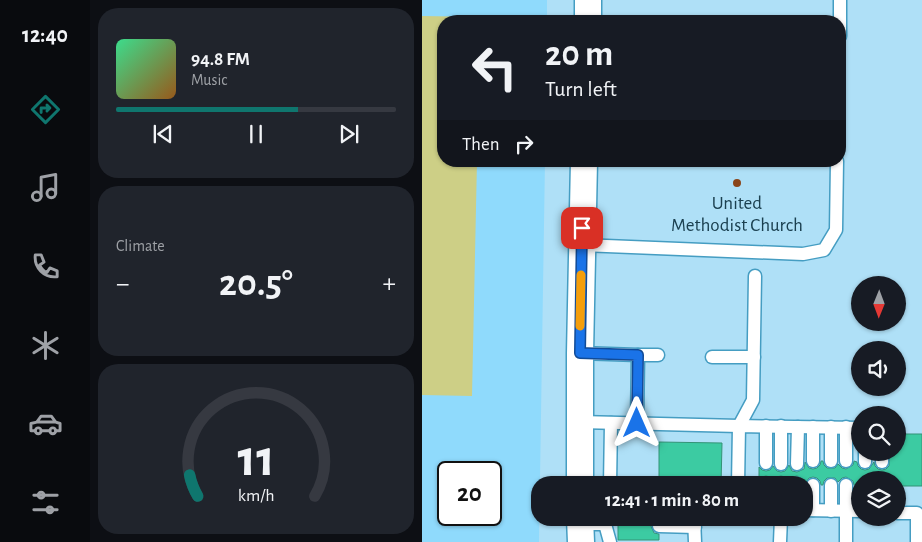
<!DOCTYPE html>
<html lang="en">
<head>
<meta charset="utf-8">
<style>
	body { margin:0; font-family:"Alegreya Sans",sans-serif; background:#20242c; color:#f1f3f6; height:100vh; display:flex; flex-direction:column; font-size:19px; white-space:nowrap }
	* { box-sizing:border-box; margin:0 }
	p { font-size:16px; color:#9ea1a6 }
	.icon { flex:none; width:28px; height:28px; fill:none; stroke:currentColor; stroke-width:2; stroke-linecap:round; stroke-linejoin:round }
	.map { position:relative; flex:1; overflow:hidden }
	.drawer { display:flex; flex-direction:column; gap:8px; padding:8px; background:#0d0f14; width:332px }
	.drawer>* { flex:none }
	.hud { position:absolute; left:15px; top:15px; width:409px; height:152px; border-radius:20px; box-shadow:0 1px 4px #0004; background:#171b24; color:#f1f3f6; overflow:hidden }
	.needle { width:32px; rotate:181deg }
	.fabs { position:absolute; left:429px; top:276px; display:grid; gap:10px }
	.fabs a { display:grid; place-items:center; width:55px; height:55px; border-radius:50%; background:#171b24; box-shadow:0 1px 4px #0004; font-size:25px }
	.speed { position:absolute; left:15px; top:461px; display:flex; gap:10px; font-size:25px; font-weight:700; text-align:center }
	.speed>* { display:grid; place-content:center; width:65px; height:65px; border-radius:50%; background:#171b24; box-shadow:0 1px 4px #0004; line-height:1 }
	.speed .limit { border:2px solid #111; border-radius:8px; background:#fff; color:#111 }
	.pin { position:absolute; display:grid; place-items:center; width:42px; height:42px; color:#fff; margin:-21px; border-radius:10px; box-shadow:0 2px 8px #0006 }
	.me { position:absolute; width:55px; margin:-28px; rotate:0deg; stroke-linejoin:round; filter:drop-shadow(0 0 4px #0008) }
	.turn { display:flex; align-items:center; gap:18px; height:105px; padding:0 25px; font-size:22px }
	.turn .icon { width:65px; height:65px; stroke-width:2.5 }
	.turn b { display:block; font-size:35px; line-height:42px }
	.then { display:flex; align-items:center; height:48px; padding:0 25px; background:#0003; gap:10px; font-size:19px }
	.big { font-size:38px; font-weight:700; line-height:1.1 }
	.drawer .card { flex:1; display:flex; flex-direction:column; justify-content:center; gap:8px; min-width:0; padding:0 18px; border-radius:20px; background:#20242c }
	.drawer .dial { align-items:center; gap:0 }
	.dial svg { height:130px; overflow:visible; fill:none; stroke:#363941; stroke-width:7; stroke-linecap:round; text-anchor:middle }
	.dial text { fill:#f1f3f6; stroke:none }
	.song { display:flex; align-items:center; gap:15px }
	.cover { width:60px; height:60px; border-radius:8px; background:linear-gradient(135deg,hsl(150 70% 55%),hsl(30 70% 35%)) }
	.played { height:5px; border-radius:2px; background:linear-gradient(90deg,#0f766e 65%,#363941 65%) }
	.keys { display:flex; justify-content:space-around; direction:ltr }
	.heat { display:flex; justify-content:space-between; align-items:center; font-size:28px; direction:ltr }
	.trip { position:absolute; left:109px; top:476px; width:282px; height:50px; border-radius:20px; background:#171b24; box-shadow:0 1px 4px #0004; font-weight:700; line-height:50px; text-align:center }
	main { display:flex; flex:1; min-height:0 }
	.dock { display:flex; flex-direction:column; width:90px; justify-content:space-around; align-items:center; background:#090b0e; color:#9ea1a6 }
	.dock .icon { width:35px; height:35px }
	.dock .current { color:#0f766e }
	.dock b { font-size:22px; color:#f1f3f6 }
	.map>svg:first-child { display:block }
	.built { fill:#8fdafc; fill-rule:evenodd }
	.park { fill:#cdcf86 }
	.building { fill:#3ccba2; stroke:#339376 }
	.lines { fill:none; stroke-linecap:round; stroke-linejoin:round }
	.lane-casing { stroke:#459dc2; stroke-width:15 }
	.street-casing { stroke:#459dc2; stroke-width:29 }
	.lane { stroke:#fff; stroke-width:12 }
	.street { stroke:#fff; stroke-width:26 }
	.route-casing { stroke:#114b97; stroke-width:12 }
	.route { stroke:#1a73e8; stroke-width:9 }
	.slow { stroke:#f59e0b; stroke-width:9 }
	.poi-dot { fill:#8a451a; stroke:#afe0f7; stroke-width:2 }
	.labels { text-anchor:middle; stroke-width:4; stroke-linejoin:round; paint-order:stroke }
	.poi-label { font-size:19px; fill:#1b4050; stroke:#afe0f7 }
</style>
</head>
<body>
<main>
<nav class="dock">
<b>12:40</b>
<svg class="icon current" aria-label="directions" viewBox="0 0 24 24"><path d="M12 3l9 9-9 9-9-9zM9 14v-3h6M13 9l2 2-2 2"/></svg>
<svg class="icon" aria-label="music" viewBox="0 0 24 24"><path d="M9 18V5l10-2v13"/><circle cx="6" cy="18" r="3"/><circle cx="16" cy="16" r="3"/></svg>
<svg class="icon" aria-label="phone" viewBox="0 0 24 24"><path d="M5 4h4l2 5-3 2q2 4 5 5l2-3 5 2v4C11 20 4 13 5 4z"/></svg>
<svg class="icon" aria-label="climate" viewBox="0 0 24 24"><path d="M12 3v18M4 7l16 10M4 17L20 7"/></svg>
<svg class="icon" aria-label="car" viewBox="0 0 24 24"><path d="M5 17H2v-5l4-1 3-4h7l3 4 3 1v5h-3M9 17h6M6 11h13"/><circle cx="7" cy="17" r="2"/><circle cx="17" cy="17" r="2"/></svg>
<svg class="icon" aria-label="filters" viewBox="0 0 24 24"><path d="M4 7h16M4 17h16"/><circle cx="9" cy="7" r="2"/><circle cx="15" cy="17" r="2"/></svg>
</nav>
<section class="drawer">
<div class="card">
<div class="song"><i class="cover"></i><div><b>94.8 FM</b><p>Music</p></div></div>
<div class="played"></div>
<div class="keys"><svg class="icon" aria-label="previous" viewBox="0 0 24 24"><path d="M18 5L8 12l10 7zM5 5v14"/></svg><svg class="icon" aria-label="pause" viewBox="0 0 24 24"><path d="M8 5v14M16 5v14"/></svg><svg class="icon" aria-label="next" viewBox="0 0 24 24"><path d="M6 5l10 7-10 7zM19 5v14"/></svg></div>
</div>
<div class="card"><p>Climate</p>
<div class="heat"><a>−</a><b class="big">20.5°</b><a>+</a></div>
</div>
<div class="card dial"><svg viewBox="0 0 100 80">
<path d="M14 69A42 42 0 1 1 86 69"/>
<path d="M14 69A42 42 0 0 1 9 56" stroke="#0f766e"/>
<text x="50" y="56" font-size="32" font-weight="700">11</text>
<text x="50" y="72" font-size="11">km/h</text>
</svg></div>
</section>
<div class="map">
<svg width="500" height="542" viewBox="0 0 500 542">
	<rect width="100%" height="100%" fill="#afe0f7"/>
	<!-- built -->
	<path class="built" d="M 0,0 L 125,0 L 125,21 L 21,21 L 21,161 L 123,161 L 117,542 L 0,542 ZM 26,472 L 69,472 L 69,515 L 26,515 Z"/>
	<!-- park -->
	<polygon class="park" points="0,16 59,17 59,21 21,21 21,161 55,161 50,396 0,395"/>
	<!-- building -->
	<g class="building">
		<polygon points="475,434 500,434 500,486 475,486 475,480 438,480 438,486 432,485 431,481 424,477 420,478 416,482 413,478 405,478 402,481 401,485 399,485 398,481 395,478 391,477 387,478 383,484 382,480 375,476 371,477 367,483 363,477 359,476 355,477 352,481 348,477 344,476 340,477 337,480 337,467 340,470 344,471 348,470 351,466 355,471 359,472 363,471 367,465 370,471 375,472 382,469 383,462 387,468 391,469 395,468 398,465 399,461 401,461 402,465 405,468 413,468 416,464 420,468 424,469 431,465 432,461 435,462 436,466 439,469 443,470 447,469 452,462 453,466 456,469 460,470 464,469 467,466 468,452 475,452"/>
		<polygon points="237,442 300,443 299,485 237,484"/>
		<polygon points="196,518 237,518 230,521 229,526 232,533 237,534 237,540 196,540"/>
	</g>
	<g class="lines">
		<defs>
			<g id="lane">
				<polyline points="418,36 418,0"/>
				<polyline points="160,245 381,254 402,250 414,230 415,161"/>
				<polyline points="158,353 216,355 215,423"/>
				<polyline points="216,355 236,355"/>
				<polyline points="290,357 332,357"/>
				<polyline points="158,422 317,426 331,400 333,276"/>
				<polyline points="391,427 391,461"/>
				<polyline points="409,427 409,461"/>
				<polyline points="424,427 424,461"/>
				<polyline points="443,452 443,462"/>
				<polyline points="460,452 460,462"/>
				<polyline points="344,463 344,426"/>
				<polyline points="359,464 359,426"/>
				<polyline points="375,464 376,427"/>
				<polyline points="359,484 359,485"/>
				<polyline points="188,485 189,423"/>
				<polyline points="316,485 317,426 438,428"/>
				<polyline points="344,485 344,484"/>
				<polyline points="375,485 375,484"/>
				<polyline points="391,485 391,510"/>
				<polyline points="409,485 409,511"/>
				<polyline points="382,510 438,511"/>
				<polyline points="475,513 495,513 495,542"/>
				<polyline points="272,518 273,542"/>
				<polyline points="158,524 183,524 188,542"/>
				<polyline points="237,526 273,527"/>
				<polyline points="358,542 359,518"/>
				<polyline points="424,542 424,485"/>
			</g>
			<g id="street">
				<polyline points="166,21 166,0"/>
				<polyline points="158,485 158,353 162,161"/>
				<polyline points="158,518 159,542"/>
			</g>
		</defs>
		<!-- lane casing -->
		<use href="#lane" class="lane-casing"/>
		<!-- street casing -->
		<use href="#street" class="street-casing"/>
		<!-- lane -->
		<use href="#lane" class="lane"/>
		<!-- street -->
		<use href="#street" class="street"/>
	</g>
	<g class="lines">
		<defs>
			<polyline id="route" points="160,228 158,353 216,355 215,423"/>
		</defs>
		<!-- route casing -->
		<use href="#route" class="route-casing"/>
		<!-- route -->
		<use href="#route" class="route"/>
		<!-- slow -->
		<polyline class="slow" points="158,326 159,275"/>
	</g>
	<!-- markers -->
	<circle class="poi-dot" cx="315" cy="183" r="5"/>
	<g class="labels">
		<!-- poi labels -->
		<g class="poi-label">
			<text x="315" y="209">United<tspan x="315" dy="22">Methodist Church</tspan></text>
		</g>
	</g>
</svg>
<div class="fabs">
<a><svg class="needle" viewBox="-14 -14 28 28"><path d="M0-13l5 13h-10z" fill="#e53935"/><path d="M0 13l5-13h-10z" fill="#9ea1a6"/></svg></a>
<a><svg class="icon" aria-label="sound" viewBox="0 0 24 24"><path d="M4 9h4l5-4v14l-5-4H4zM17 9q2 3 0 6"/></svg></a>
<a><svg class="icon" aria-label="search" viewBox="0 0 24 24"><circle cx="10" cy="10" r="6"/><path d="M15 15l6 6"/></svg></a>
<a><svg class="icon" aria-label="layers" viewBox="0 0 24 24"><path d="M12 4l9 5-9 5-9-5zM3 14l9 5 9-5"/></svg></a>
</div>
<div class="speed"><div class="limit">20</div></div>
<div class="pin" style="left:160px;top:228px;background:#d93025"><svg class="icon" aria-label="arrive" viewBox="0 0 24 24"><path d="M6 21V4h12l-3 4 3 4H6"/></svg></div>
<svg class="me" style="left:215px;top:423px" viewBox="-20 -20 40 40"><path d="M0-17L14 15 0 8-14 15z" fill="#1a73e8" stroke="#fff" stroke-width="4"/></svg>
<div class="trip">12:41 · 1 min · 80 m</div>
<div class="hud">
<div class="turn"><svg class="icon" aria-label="left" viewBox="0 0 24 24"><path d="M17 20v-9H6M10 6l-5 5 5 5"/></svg><div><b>20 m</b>Turn left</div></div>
<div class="then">Then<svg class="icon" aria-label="right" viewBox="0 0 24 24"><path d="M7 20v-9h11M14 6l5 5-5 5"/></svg></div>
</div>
</div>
</main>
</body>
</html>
